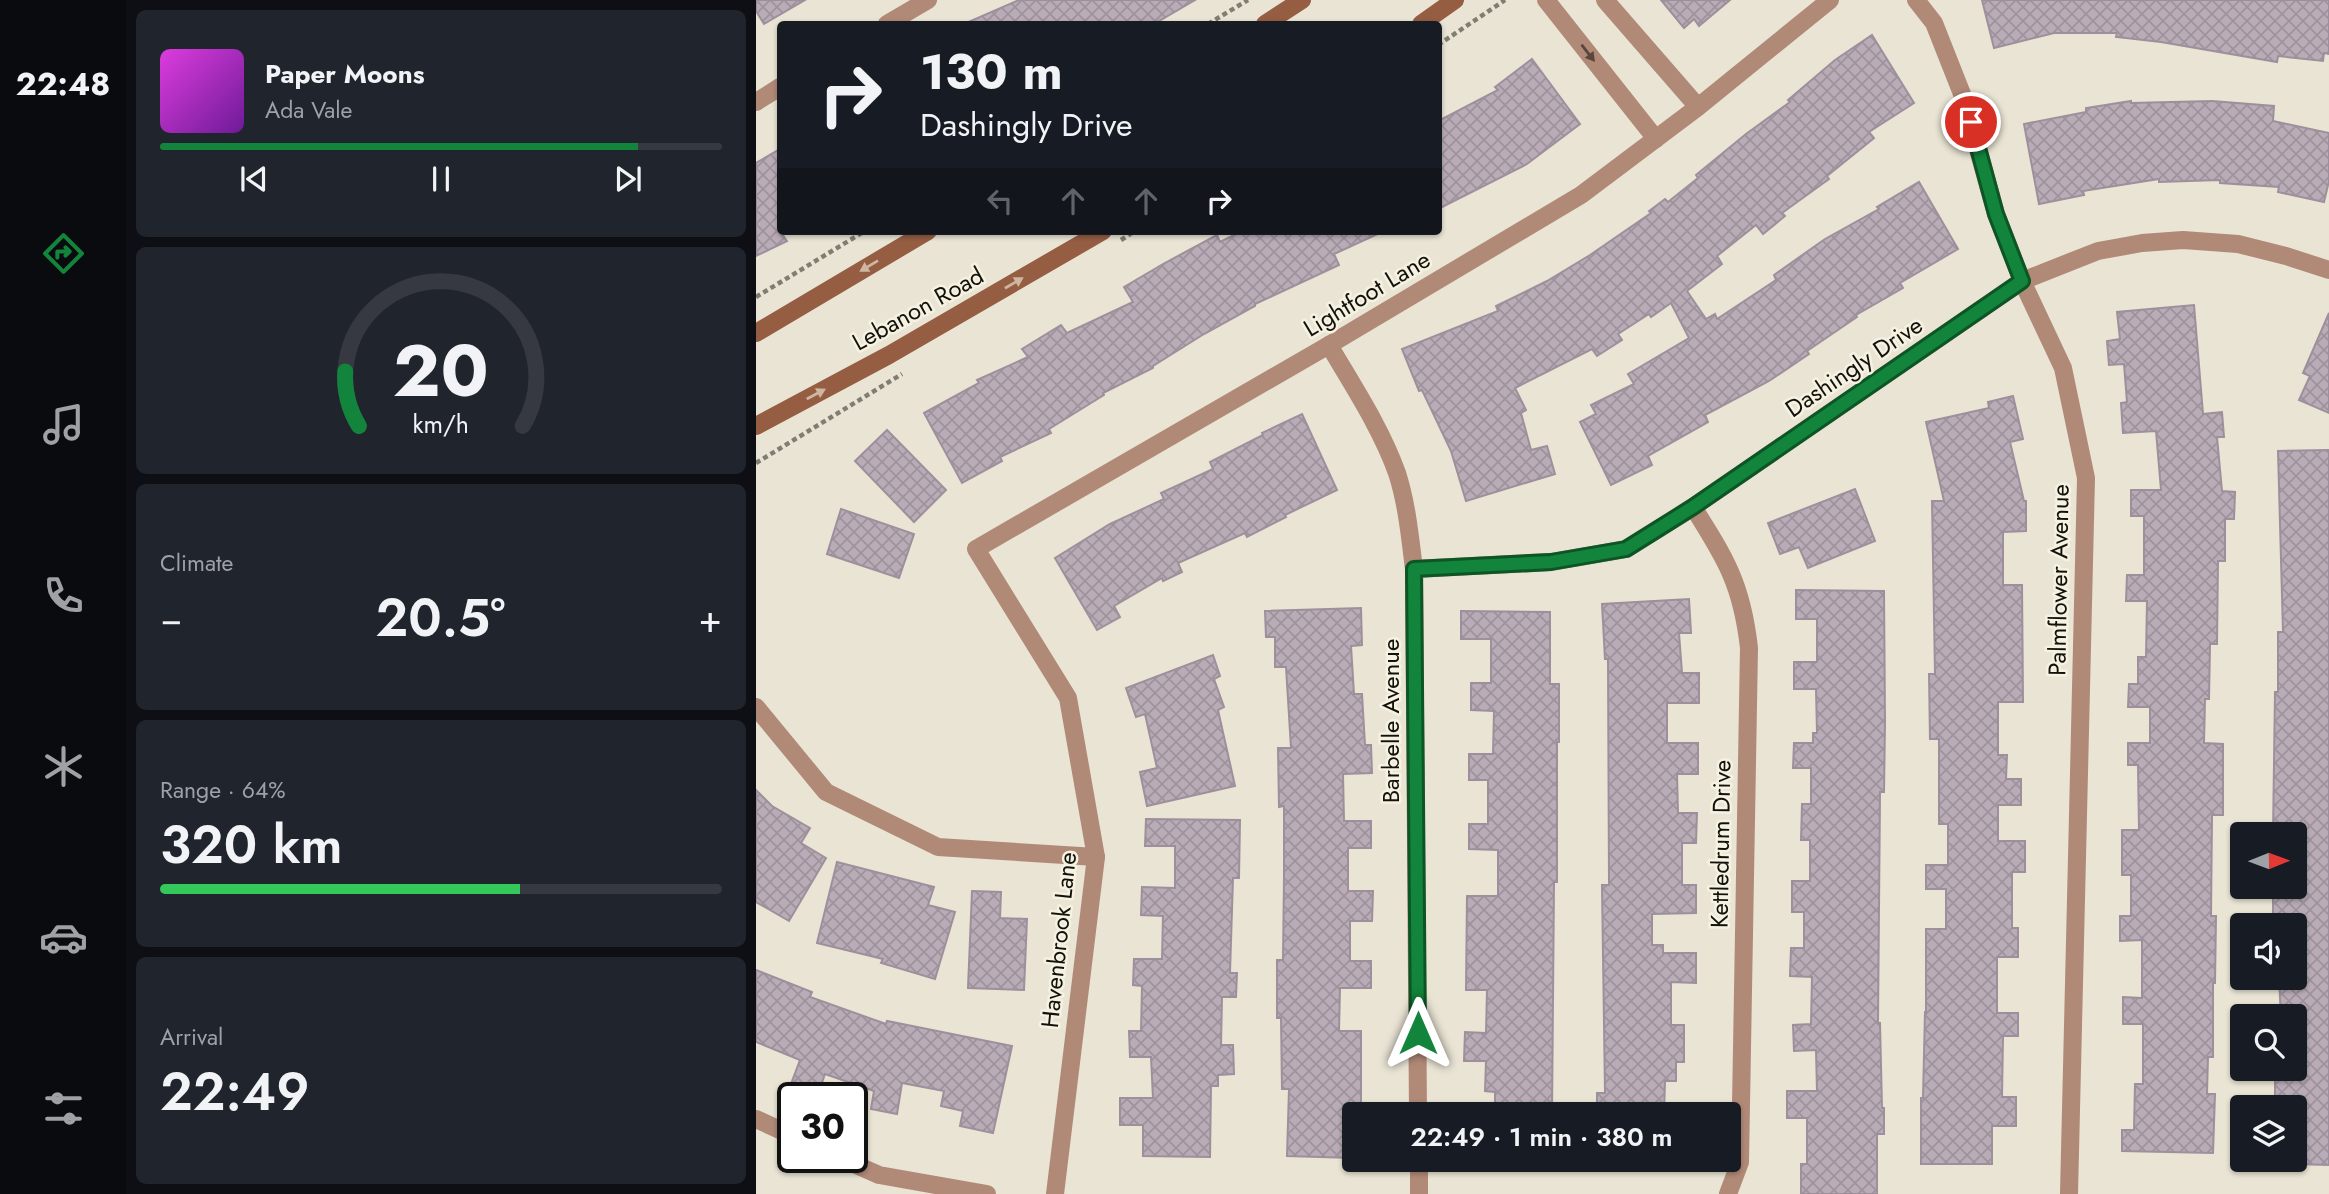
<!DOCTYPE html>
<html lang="en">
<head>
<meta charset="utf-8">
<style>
	body { margin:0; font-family:Jost,sans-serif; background:#20242c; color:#f1f3f6; height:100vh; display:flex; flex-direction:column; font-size:26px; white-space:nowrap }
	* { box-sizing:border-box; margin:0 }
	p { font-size:23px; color:#9ea1a6 }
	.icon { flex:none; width:38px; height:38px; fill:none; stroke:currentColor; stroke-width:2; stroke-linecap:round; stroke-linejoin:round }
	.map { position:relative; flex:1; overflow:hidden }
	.sheet { display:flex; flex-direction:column; gap:10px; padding:10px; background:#0d0f14; width:630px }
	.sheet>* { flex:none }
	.top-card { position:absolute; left:21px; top:21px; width:665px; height:214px; border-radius:7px; box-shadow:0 2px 5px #0004; background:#171b24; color:#f1f3f6; overflow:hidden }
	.needle { width:46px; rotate:89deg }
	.buttons { position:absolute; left:1474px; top:822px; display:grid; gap:14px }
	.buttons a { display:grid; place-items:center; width:77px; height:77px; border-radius:7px; background:#171b24; box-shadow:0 2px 5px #0004; font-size:35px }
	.speed { position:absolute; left:21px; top:1082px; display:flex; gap:14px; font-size:35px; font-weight:700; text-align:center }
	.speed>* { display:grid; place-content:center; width:91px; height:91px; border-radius:50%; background:#171b24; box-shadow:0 2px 5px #0004; line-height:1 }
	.speed .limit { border:4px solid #111; border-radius:10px; background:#fff; color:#111 }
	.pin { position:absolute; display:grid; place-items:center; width:60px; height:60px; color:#fff; margin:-30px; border:4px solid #fff; border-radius:50%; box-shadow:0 2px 7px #0007 }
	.me { position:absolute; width:77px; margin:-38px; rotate:0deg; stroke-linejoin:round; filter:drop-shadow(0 0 5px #0008) }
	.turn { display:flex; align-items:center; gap:24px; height:147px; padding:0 28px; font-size:32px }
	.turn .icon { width:91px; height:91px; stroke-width:2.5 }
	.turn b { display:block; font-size:49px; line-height:60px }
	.lanes { display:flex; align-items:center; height:66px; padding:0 28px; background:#0003; justify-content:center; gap:35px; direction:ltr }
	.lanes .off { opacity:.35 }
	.big { font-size:52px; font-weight:600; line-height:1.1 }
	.sheet .tile { flex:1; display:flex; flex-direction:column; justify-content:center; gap:10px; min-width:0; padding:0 24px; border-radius:10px; background:#20242c }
	.sheet .dial { align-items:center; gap:0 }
	.dial svg { height:182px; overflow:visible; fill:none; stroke:#363941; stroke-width:7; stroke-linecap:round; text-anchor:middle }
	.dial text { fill:#f1f3f6; stroke:none }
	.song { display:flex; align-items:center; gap:21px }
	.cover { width:84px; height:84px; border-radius:10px; background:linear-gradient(135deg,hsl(300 70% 55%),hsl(280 70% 35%)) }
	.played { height:7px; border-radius:4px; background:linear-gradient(90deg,#12843b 85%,#363941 85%) }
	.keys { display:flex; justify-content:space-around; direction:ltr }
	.heat { display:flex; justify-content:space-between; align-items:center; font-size:38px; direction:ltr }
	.charge { height:10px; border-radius:5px; background:linear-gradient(90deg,#34c759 64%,#363941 0) }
	.trip { position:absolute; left:586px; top:1102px; width:399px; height:70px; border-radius:7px; background:#171b24; box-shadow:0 2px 5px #0004; font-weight:600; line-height:70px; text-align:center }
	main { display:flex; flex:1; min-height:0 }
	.menu { display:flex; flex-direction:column; width:126px; justify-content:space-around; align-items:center; background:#090b0e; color:#9ea1a6 }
	.menu .icon { width:49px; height:49px }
	.menu .on { color:#12843b }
	.menu b { font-size:32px; color:#f1f3f6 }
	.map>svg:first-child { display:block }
	.building { fill:url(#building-cross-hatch); stroke:#9d909c; stroke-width:2 }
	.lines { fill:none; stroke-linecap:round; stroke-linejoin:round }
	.path { stroke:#807d72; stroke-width:4.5; stroke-dasharray:5 3.5; stroke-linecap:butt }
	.street { stroke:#b18977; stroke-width:18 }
	.secondary { stroke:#955d42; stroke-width:18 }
	.oneway { fill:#5a473c }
	.oneway2 { fill:#cfb6a1 }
	.route-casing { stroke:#0c5626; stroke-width:18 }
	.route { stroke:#12843b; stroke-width:12 }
	.labels { text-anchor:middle; stroke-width:5; stroke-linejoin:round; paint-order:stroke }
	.street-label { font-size:24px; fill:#12110b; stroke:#f6f2e1 }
</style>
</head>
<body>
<main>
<nav class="menu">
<b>22:48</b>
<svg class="icon on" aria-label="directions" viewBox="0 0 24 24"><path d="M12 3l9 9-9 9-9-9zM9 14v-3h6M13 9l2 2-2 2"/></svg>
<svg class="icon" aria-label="music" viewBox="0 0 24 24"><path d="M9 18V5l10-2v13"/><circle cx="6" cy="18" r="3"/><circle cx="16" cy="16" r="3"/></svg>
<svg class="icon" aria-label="phone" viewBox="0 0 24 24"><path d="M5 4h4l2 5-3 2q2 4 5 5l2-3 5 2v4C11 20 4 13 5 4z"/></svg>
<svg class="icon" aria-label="climate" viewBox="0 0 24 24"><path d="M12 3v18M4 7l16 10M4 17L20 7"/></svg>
<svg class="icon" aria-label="car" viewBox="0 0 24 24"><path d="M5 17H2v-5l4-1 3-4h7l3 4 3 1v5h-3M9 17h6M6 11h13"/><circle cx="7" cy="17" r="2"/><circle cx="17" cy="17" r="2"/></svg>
<svg class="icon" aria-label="filters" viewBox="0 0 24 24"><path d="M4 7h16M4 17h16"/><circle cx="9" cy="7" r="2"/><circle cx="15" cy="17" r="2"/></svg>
</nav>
<section class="sheet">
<div class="tile">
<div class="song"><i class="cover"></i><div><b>Paper Moons</b><p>Ada Vale</p></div></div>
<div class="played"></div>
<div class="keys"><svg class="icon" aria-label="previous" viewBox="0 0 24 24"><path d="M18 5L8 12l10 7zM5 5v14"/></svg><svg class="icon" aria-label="pause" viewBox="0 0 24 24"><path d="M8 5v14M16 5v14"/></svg><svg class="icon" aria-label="next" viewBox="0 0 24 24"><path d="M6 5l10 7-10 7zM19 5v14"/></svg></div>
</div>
<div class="tile dial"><svg viewBox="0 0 100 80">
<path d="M14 69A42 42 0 1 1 86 69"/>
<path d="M14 69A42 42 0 0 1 8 45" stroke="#12843b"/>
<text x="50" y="56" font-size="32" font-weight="700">20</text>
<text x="50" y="72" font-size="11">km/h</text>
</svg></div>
<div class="tile"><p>Climate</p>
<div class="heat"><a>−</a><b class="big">20.5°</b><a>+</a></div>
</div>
<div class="tile"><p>Range · 64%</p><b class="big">320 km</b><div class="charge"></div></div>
<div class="tile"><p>Arrival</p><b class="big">22:49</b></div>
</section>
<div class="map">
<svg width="1573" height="1194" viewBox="0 0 1573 1194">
	<defs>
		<pattern id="building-cross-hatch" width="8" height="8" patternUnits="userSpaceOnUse" patternTransform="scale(1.75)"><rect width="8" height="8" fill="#b9acb7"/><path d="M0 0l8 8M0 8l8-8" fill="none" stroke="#9e939c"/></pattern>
	</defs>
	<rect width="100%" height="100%" fill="#e9e4d4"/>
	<!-- building -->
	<g class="building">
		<polygon points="0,0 49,0 8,24 0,11"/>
		<polygon points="263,0 439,0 398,24 208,24"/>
		<polygon points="905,0 974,0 943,26 938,19 928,28"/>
		<polygon points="1226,0 1573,0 1573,54 1568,53 1567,61 1522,56 1521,62 1405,42 1360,37 1361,33 1298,33 1238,48"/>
		<polygon points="1116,35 1158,103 1113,132 1118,138 1071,176 1073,179 1026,213 1029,216 1007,234 1000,225 961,256 966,264 931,291 950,319 959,314 961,319 1020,280 1018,275 1069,239 1123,209 1121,207 1163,182 1202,249 1144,283 1147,288 1100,315 1101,317 1051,351 1053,354 1013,381 949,415 952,422 892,456 896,465 855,485 824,422 840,414 835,405 878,384 872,374 933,338 915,303 895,317 893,314 862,334 866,340 841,356 836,349 759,388 770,410 765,413 775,450 791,446 799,474 710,501 695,451 666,390 663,391 646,349 742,311 740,306 791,281 834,255 895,213 893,211 909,199 912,202 942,178 940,175 990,134 1034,102 1032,100 1079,60"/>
		<polygon points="776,59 824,124 771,164 682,209 682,121 742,90 739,87"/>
		<polygon points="1375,101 1375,103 1456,101 1518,106 1517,121 1573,133 1573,181 1568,202 1522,192 1523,187 1464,183 1464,180 1403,182 1403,179 1327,191 1328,195 1283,204 1268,124 1330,112 1330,108"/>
		<polygon points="24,149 24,231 31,241 0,256 0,163"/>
		<polygon points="486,231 628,231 578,254 583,265 499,304 499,306 448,334 397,366 397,368 347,393 348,395 293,429 295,433 244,457 246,461 206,483 168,413 223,383 221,380 272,357 266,349 305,325 311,333 377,302 368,287 407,264 461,235 464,242"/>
		<polygon points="1438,305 1447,414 1466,412 1468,437 1461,437 1466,491 1479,492 1478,519 1469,519 1469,561 1462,561 1461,644 1454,644 1453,699 1449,699 1448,743 1467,744 1467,815 1456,815 1455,916 1460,916 1459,983 1457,983 1457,1057 1452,1057 1451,1094 1459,1094 1457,1153 1366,1151 1366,1130 1378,1130 1379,1084 1387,1084 1387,1024 1367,1024 1367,997 1386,998 1386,940 1364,941 1364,916 1375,916 1375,875 1366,875 1366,830 1383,830 1382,765 1372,765 1372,743 1394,743 1394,707 1372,707 1373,684 1382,684 1382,657 1390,657 1391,601 1370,601 1371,575 1388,575 1388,516 1375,516 1375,490 1405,490 1400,431 1367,433 1365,403 1371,402 1368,364 1353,365 1351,341 1364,339 1361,312"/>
		<polygon points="1573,313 1573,413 1543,400 1554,376 1547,373"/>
		<polygon points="1257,396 1267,439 1254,442 1268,501 1270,501 1270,531 1247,532 1247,585 1266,585 1267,702 1242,702 1242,755 1251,755 1250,779 1265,779 1265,805 1242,805 1242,841 1269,841 1269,872 1256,872 1256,928 1262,928 1262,957 1241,957 1241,1013 1262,1013 1262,1036 1247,1036 1246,1097 1260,1097 1260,1126 1236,1126 1236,1164 1165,1164 1165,1098 1167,1098 1169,1012 1170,1012 1170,929 1190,929 1190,889 1170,889 1170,865 1192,865 1192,824 1183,824 1183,739 1174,739 1173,674 1179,674 1176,501 1188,501 1170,422 1233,408 1232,402"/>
		<polygon points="546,414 581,490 529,515 530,517 491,537 489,533 422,563 426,572 407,581 406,578 358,606 364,617 341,630 299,558 354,524 408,499 405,493 457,469 454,462 507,435 506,433"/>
		<polygon points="131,430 190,490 158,522 99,461"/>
		<polygon points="1573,450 1573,1165 1538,1164 1538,1108 1519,1108 1519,1069 1538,1069 1538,1017 1525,1017 1523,978 1538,978 1538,923 1517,924 1517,887 1538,887 1538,835 1517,835 1519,692 1522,692 1522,632 1527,632 1522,451"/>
		<polygon points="1099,489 1119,541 1052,568 1043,547 1024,554 1012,523"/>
		<polygon points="85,509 158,534 143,578 71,554"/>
		<polygon points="1040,590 1128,591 1129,721 1128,792 1124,792 1122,1023 1124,1023 1126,1108 1128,1108 1128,1134 1121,1134 1121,1194 1045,1194 1045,1164 1051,1164 1051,1118 1031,1118 1031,1091 1061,1091 1060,1050 1038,1051 1037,1025 1055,1024 1056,977 1034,976 1035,948 1048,948 1048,912 1036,912 1036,881 1054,881 1054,840 1045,840 1046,804 1055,804 1055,768 1037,768 1038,743 1057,743 1057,733 1061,733 1060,689 1038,689 1038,662 1061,662 1061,619 1040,619"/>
		<polygon points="933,599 935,633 923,633 926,673 943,673 943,703 911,703 911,743 942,743 942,774 921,774 922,813 941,813 940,843 926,843 926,885 940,885 940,913 896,914 896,945 907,945 907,953 940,953 940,983 915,982 915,1025 928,1025 928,1062 920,1062 920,1081 909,1081 908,1115 841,1115 841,1093 849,1093 846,885 853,885 852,659 849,659 846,604"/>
		<polygon points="605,608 606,645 595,646 598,694 606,694 609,745 615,745 616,773 587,774 588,821 615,821 615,848 592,848 592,891 617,891 616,921 594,921 594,961 615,961 615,988 584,988 583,1031 605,1031 605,1115 598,1115 597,1158 531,1156 533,1089 526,1089 525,1018 521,1018 521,960 527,960 528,877 528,806 523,807 522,748 535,748 530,667 519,667 519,637 510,637 509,611"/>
		<polygon points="705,611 794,612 794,684 803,684 803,742 801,742 801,882 798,882 796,1115 739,1115 739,1092 729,1091 730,1061 708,1061 709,1032 730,1033 731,990 710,990 711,896 742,896 742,850 713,849 713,824 732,824 732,780 713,780 713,754 737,754 738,711 715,710 715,683 735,683 735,639 705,639"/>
		<polygon points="457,655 464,676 458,679 468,707 462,710 479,786 391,806 384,772 401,768 389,714 380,717 370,688"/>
		<polygon points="0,790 16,806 54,828 45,843 70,858 33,921 0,902"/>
		<polygon points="390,819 484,820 483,878 477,878 474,973 481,973 480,997 466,997 465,1045 477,1045 478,1074 462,1075 462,1086 455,1086 454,1157 387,1156 387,1125 364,1125 364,1098 397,1098 395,1057 374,1057 373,1031 385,1031 386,986 377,985 378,959 406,959 407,916 385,915 386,887 419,888 419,846 389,846"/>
		<polygon points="81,862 178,887 172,905 199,912 179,979 125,963 127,959 61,943"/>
		<polygon points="216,891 245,892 244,918 271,919 268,990 212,988"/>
		<polygon points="0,970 56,992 54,997 130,1024 131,1021 256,1046 237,1133 204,1126 207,1111 185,1106 188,1091 146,1083 141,1114 115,1109 118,1091 69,1074 62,1094 35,1084 44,1060 0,1042"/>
	</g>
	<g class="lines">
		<!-- path -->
		<g class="path">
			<polyline points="452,24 492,0"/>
			<polyline points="682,45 749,0"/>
			<polyline points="365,240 379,231"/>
			<polyline points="0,297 109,231"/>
			<polyline points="0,463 146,374"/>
		</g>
		<!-- street -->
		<g class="street">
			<polyline points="790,0 900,139"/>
			<polyline points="849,0 942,107"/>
			<polyline points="1160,0 1178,23 1208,99 1240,214 1266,281 1307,368 1330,478 1313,1194"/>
			<polyline points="131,24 172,0"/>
			<polyline points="0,102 24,87"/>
			<path d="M 573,345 C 597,386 625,428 641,473 C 651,504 654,537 658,569 L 662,1115"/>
			<path d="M 937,507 C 970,559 986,585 993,648 L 984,1162 L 972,1194"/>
			<polyline points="658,569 795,562 870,549 937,507 1266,281 1342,251 1386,243 1427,240 1482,244 1530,256 1573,270"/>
			<polyline points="0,707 70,792 182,847 340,857"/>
			<polyline points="0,1119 37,1136"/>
			<polyline points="82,1157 123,1175 231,1194"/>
			<polyline points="663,1160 663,1194"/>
			<polyline points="299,1194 340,857 312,698 220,549 573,345 825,195 942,107 1074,0"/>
		</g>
		<!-- secondary -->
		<g class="secondary">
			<polyline points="509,24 546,0"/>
			<polyline points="665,24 699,0"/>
			<polyline points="0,333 172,231"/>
			<polyline points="0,426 133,355 347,231"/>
		</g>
	</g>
	<!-- one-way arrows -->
	<defs><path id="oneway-solid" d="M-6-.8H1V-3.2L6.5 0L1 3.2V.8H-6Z" transform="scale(1.75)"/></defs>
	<use class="oneway" href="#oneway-solid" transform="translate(832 53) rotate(52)"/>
	<g class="oneway2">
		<use href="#oneway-solid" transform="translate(113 266) rotate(149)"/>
		<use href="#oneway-solid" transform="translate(258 283) rotate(-30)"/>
		<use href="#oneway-solid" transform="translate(60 394) rotate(-28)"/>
	</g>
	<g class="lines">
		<defs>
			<polyline id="route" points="662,1033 658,569 795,562 870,549 937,507 1266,281 1240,214 1215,122"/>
		</defs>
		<!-- route casing -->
		<use href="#route" class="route-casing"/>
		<!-- route -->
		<use href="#route" class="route"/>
	</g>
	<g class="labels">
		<!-- street labels -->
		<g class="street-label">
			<text transform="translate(611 294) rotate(-31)" y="8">Lightfoot Lane</text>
			<text transform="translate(162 309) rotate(-29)" y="8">Lebanon Road</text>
			<text transform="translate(1098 367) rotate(-34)" y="8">Dashingly Drive</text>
			<text transform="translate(1303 580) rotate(-89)" y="8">Palmflower Avenue</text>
			<text transform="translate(635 721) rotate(-90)" y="8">Barbelle Avenue</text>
			<text transform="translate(965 844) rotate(-89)" y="8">Kettledrum Drive</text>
			<text transform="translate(303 940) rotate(-84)" y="8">Havenbrook Lane</text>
		</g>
	</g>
</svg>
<div class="buttons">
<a><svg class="needle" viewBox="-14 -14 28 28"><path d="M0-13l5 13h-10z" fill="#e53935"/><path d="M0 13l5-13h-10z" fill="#9ea1a6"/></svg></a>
<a><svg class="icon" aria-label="sound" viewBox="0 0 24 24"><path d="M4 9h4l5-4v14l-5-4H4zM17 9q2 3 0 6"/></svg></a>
<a><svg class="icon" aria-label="search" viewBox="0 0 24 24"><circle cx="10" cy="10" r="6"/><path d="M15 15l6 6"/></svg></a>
<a><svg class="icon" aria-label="layers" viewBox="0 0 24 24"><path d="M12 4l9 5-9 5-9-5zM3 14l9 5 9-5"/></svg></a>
</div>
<div class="speed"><div class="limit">30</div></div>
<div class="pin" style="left:1215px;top:122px;background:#d93025"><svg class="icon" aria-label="arrive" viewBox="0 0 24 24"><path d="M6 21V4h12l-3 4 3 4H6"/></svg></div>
<svg class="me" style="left:662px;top:1033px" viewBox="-20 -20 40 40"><path d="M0-17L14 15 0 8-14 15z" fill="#12843b" stroke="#fff" stroke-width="4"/></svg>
<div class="trip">22:49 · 1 min · 380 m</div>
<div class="top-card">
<div class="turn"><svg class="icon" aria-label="right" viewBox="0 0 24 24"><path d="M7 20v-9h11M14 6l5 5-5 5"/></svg><div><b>130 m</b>Dashingly Drive</div></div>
<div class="lanes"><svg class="icon off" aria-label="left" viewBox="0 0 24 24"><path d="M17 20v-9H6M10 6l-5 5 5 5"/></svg><svg class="icon off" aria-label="ahead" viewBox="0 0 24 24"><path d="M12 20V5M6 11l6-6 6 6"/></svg><svg class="icon off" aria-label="ahead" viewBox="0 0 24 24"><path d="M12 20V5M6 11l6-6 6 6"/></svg><svg class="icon" aria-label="right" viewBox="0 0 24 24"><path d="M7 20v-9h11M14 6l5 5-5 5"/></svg></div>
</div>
</div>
</main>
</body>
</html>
